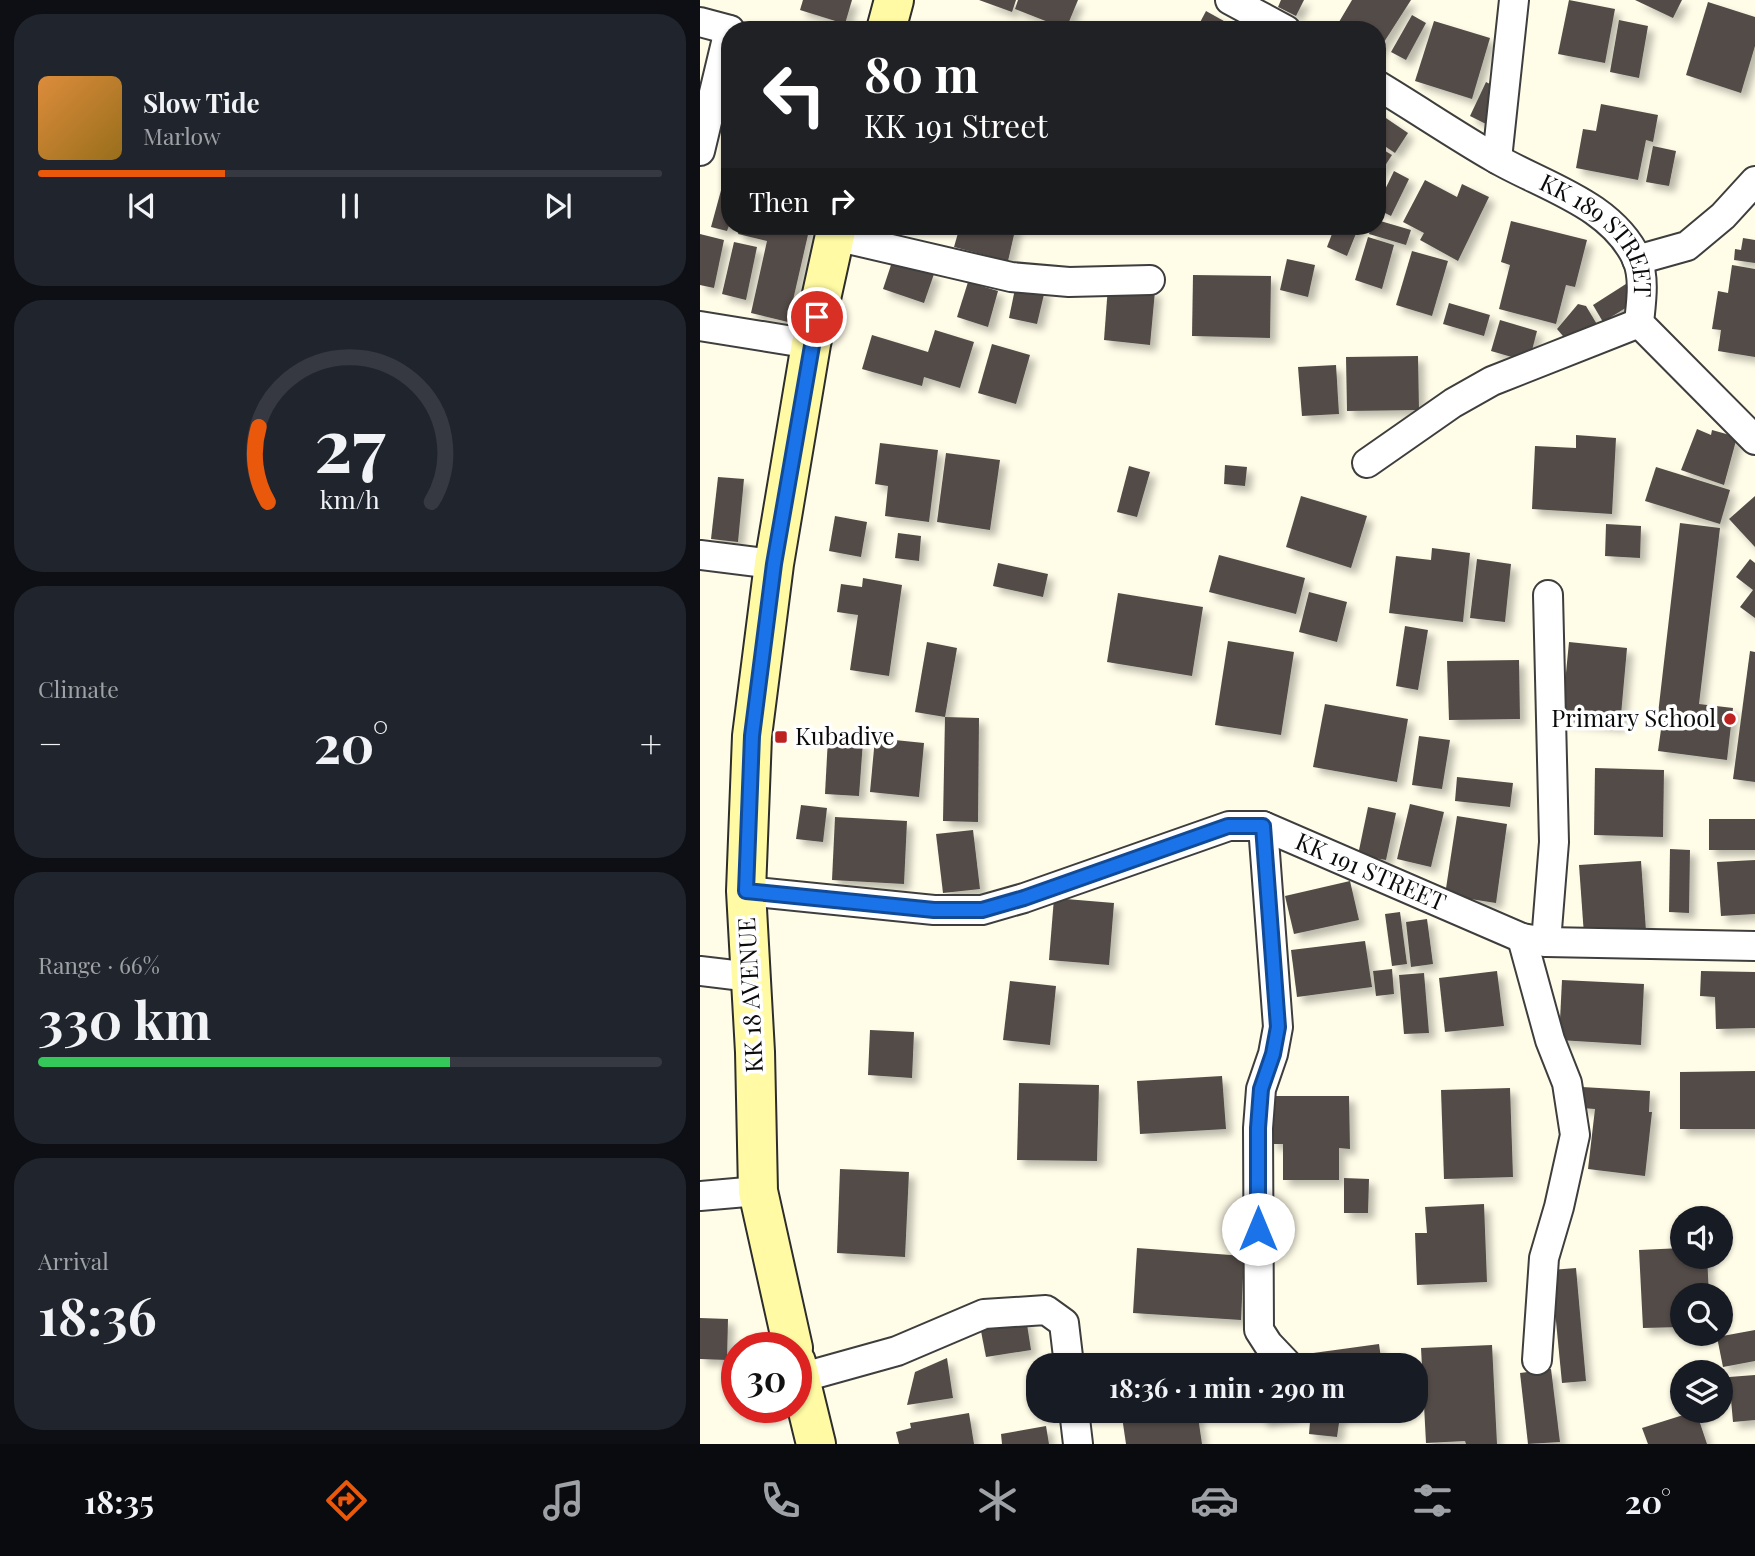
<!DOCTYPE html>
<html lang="en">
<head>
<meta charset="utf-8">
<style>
	body { margin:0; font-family:"Playfair Display",serif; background:#20242c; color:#f1f3f6; height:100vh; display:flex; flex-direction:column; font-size:26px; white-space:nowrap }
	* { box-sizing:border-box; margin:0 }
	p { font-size:23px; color:#9ea1a6 }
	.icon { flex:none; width:38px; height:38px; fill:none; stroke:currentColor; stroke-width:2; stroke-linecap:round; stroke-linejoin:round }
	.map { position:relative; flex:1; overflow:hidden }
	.side { display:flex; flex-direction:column; gap:14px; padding:14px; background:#0d0f14; width:700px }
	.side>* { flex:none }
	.guide { position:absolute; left:21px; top:21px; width:665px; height:214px; border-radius:28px; box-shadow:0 2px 5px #0004; background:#202124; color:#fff; overflow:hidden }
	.buttons { position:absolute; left:970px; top:1206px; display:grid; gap:14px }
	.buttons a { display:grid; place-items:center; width:63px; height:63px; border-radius:50%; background:#171b24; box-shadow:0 2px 5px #0004; font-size:35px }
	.speed { position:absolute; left:21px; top:1332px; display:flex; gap:14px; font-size:35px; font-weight:700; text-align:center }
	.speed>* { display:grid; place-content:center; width:91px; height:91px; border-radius:50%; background:#171b24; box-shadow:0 2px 5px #0004; line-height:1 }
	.speed .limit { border:10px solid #d22; background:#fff; color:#111 }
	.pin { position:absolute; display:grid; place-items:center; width:60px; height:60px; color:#fff; margin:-30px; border:4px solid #fff; border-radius:50%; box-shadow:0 2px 7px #0007 }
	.me { position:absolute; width:77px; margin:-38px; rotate:0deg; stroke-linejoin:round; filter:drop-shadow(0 0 5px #0008) }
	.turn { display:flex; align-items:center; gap:24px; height:147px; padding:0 28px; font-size:32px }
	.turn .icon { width:91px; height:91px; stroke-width:2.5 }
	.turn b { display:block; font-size:49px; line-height:60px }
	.then { display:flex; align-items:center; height:66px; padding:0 28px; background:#0003; gap:14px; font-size:26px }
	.big { font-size:52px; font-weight:700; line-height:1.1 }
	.side .tile { flex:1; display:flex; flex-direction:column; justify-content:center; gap:10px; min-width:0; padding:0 24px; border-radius:28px; background:#20242c }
	.side .dial { align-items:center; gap:0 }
	.dial svg { height:182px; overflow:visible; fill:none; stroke:#363941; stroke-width:7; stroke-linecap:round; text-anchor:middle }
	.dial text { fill:#f1f3f6; stroke:none }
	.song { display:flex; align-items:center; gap:21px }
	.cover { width:84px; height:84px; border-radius:10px; background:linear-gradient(135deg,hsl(30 70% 55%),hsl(40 70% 35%)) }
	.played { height:7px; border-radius:4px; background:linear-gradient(90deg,#ea580c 30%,#363941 30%) }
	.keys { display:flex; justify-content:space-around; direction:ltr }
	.heat { display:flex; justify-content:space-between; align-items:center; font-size:38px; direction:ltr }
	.charge { height:10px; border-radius:5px; background:linear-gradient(90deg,#34c759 66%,#363941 0) }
	.trip { position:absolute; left:326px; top:1353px; width:402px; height:70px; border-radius:28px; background:#171b24; box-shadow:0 2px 5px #0004; font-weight:700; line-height:70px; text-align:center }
	.tabs { display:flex; height:112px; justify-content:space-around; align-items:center; background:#090b0e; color:#9ea1a6 }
	.tabs .icon { width:49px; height:49px }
	.tabs .selected { color:#ea580c }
	.tabs b { font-size:32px; color:#f1f3f6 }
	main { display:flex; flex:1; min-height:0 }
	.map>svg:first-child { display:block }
	.building { fill:#534c47; filter:url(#shadow) }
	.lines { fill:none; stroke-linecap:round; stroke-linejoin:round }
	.minor-casing { stroke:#3e3e3e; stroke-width:32 }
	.secondary-casing { stroke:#2d2d2d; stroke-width:42 }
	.minor { stroke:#fff; stroke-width:28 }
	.secondary { stroke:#fffaa3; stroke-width:38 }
	.route-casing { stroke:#114b97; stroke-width:18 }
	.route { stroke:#1a73e8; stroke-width:12 }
	.poi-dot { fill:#bd2120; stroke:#fff; stroke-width:2.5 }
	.labels { text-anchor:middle; stroke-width:7; stroke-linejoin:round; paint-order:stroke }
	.street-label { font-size:24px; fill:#0b0b0b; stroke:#fff }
	.poi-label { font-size:24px; fill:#0b0b0b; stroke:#fff; text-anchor:end }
</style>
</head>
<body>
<main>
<section class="side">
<div class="tile">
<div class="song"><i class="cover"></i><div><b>Slow Tide</b><p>Marlow</p></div></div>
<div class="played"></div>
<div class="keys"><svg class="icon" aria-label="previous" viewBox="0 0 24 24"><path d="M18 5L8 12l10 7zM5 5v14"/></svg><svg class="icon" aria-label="pause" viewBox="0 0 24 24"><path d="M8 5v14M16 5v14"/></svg><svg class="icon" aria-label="next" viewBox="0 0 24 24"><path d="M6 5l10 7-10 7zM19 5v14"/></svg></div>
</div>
<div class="tile dial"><svg viewBox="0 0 100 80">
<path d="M14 69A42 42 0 1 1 86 69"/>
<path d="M14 69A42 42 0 0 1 10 36" stroke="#ea580c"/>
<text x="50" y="56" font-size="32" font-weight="700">27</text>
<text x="50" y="72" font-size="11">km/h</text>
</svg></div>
<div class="tile"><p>Climate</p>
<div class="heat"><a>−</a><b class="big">20°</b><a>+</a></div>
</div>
<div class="tile"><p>Range · 66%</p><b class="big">330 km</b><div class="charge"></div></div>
<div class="tile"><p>Arrival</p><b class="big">18:36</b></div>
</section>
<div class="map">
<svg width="1055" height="1444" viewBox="0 0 1055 1444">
	<defs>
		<filter id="shadow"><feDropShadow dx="6" dy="6" stdDeviation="3.5" flood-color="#0004"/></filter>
	</defs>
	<rect width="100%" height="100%" fill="#fffce8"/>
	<!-- building -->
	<g class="building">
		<polygon points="103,0 152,0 145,24 100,10"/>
		<polygon points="279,0 316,0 312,12"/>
		<polygon points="318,0 378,0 366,29 315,9"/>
		<polygon points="581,0 604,0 596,16 578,7"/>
		<polygon points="652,0 711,0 677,53 677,30 641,30 636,27"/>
		<polygon points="869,0 915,9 905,63 858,54"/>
		<polygon points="935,0 982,0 973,18"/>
		<polygon points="1008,2 1055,17 1055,46 1041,93 986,75"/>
		<polygon points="506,11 540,30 496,30"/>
		<polygon points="712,15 726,23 706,60 691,52"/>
		<polygon points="919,20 948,26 939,78 910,72"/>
		<polygon points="734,21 790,38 772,99 715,81"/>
		<polygon points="786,82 802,90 786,124 770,116"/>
		<polygon points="901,104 958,115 953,142 946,140 938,180 876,168 883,129 896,131"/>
		<polygon points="677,112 708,133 695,153 677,141"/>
		<polygon points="677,146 692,155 677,178"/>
		<polygon points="953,146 976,151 969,186 946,182"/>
		<polygon points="694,171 709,179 691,216 677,209 677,206"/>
		<polygon points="725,180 757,197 762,184 789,197 758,261 720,240 724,233 703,222"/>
		<polygon points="23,183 30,185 30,223 27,231 11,227"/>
		<polygon points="677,220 711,230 706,245 669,234 671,226 677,226"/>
		<polygon points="811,221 887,240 875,287 866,285 856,324 799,309 810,265 801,262"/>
		<polygon points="40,226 110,226 88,322 51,313 67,241 38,234"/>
		<polygon points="260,226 316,226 308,261 254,247"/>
		<polygon points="635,226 659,226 647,256 627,247"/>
		<polygon points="0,234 24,240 14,288 0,285"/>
		<polygon points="668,237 694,245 682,289 655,280"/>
		<polygon points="1043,238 1055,240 1055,263 1034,260 1035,249 1041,250"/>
		<polygon points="34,242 57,247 46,300 22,294"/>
		<polygon points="712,251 748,261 732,316 696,305"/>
		<polygon points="193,259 234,274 224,303 183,289"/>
		<polygon points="587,259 615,265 608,297 580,290"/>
		<polygon points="1032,265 1055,269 1055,357 1018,351 1021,330 1012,329 1018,291 1028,293"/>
		<polygon points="493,275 571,276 570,338 492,336"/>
		<polygon points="268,282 298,291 288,327 257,317"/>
		<polygon points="929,282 940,299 903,322 893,305"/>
		<polygon points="316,284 345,290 337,324 309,318"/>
		<polygon points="408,286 455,291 450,345 404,340"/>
		<polygon points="749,303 790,315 784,336 743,324"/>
		<polygon points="878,304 886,306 898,326 868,342 857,329"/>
		<polygon points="800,320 837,331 829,362 791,351"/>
		<polygon points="235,330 274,342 260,388 224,377 222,386 162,369 172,335 228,352"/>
		<polygon points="292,344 330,355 316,404 278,393"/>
		<polygon points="718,356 719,410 647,411 646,357"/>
		<polygon points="636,365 639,414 602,416 598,367"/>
		<polygon points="997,429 1011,435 1012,430 1037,437 1024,485 981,470"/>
		<polygon points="876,435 916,438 912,514 832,509 835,446 876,448"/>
		<polygon points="180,443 238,450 229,522 185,516 188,486 175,484"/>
		<polygon points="246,453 300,460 290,530 237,522"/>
		<polygon points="525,465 547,467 545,486 524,484"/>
		<polygon points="429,466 450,472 437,517 417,512"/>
		<polygon points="956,467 1030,490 1020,524 945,501"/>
		<polygon points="18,477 44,479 38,542 11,539"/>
		<polygon points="601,496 667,516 651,568 586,547"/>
		<polygon points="1055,496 1055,547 1029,519"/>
		<polygon points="135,516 167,522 161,557 129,551"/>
		<polygon points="980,523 1020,528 999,704 1033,708 1027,760 958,751 963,715 958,714"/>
		<polygon points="906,524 941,526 940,558 905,556"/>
		<polygon points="198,533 221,536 219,561 195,558"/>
		<polygon points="732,548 770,553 763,622 689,613 696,556 731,560"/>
		<polygon points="519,555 605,578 596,614 509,592"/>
		<polygon points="777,559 811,564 805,622 770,618"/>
		<polygon points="1050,559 1055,563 1055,618 1040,607 1053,590 1036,577"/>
		<polygon points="298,563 348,574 343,597 293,586"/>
		<polygon points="163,578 202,585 189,676 150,670 158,615 137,612 141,584 162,587"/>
		<polygon points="609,592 647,602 637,642 599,632"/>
		<polygon points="418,593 503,607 492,676 407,662"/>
		<polygon points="705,626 728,630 718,690 696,686"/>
		<polygon points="528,641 594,652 581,735 515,725"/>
		<polygon points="227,642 257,648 245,717 215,712"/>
		<polygon points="869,642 927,648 920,726 852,719 855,682 865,683"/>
		<polygon points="1050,651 1055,652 1055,782 1033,779"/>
		<polygon points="819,660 820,719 749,720 747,661"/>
		<polygon points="625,704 708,719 697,782 613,767"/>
		<polygon points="245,717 279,718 278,822 243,821"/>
		<polygon points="719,736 750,740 742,789 712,785"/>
		<polygon points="128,738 163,741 159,796 125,794"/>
		<polygon points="175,738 224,743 219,797 170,792"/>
		<polygon points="895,768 964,770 963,837 894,835"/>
		<polygon points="757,777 813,783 810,807 755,801"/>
		<polygon points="710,804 744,812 731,867 697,859"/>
		<polygon points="101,805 127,808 123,842 96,839"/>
		<polygon points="668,807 696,813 686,860 658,855"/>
		<polygon points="757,816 807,824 796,903 745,895"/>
		<polygon points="135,817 207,821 204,884 132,880"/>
		<rect x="1009" y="819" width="46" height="31"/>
		<polygon points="273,830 280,889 243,893 236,834"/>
		<polygon points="970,849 990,850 989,913 969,912"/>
		<polygon points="1055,860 1055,914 1021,916 1017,862"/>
		<polygon points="941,861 946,931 884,935 879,865"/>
		<polygon points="650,881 659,920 594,934 585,896"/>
		<polygon points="354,898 414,903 409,965 349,960"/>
		<polygon points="700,912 707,964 692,966 685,914"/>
		<polygon points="727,919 733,964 711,967 706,922"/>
		<polygon points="665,941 672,987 597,997 591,950"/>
		<polygon points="692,969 694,994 676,996 673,971"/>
		<polygon points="797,971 804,1026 745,1032 739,978"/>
		<polygon points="1001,971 1055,972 1055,1028 1016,1029 1015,997 1000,996"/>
		<polygon points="724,973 729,1033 704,1034 699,975"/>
		<polygon points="862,980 944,984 941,1045 859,1040"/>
		<polygon points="310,981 356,986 350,1045 303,1040"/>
		<polygon points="170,1030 214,1032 212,1078 168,1075"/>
		<polygon points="1055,1071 1055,1129 980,1129 980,1072"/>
		<polygon points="522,1076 526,1129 440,1134 437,1081"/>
		<polygon points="319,1083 399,1085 397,1161 317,1160"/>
		<polygon points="882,1087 950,1091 949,1112 952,1112 945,1176 888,1169 895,1109 881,1108"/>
		<polygon points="810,1088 813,1177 744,1179 741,1090"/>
		<polygon points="570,1096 649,1096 650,1149 639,1148 639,1180 583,1180 583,1144 571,1144"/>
		<polygon points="140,1169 209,1172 205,1257 137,1253"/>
		<polygon points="644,1178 669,1179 668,1213 644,1213"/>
		<polygon points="784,1204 787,1282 717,1285 715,1233 727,1233 725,1207"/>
		<polygon points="437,1248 544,1256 541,1320 433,1313"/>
		<polygon points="982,1248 982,1256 1007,1256 1009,1295 982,1295 982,1327 943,1328 939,1250"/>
		<polygon points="876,1268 886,1381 862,1383 851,1270"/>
		<polygon points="0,1318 28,1319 27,1360 0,1359"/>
		<polygon points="326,1318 331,1350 286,1357 280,1326"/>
		<polygon points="1055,1330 1055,1361 1023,1367 1017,1337"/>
		<polygon points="679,1344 682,1365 607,1365 606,1354"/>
		<polygon points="792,1345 797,1444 766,1444 765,1441 726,1443 721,1348"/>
		<polygon points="247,1358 253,1398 207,1405 215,1372"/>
		<polygon points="851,1369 860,1442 828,1444 820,1373"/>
		<polygon points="1055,1375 1055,1420 1033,1422 1029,1377"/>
		<polygon points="421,1410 497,1410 502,1444 426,1444"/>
		<polygon points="560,1410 593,1410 594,1416 562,1422"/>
		<polygon points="611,1410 671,1410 671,1412 640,1416 637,1437 609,1434"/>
		<polygon points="996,1411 1007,1444 948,1444 942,1428"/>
		<polygon points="269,1413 274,1444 199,1444 196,1432 211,1428 210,1423"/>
		<polygon points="346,1426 349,1444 302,1444 301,1434"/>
	</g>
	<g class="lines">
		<defs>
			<g id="minor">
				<polyline points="530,0 586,30"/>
				<polyline points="0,22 30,30"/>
				<path id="s1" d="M 677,85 C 717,109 755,135 795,158 C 843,186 912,204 937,259 C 945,278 941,303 939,323 L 1055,440"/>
				<polyline points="0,151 29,30"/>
				<polyline points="797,159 814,0"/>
				<polyline points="135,236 311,277 369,282 450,280"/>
				<polyline points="937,260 987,246 1023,216 1055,181"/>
				<polyline points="0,326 111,344"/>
				<polyline points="667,463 753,403 792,381 939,323"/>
				<polyline points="0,555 74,564"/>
				<polyline points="563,826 578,1027 573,1054 561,1089 558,1128 559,1330 568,1344 588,1365"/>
				<path id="s2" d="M 46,891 L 234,910 L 282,910 L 324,898 L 529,826 L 563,826 L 822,938 L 846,942 L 1055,946"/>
				<polyline points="822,938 850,1040 867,1083 875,1135 859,1207 844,1258 837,1360"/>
				<polyline points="846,942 854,842 848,595"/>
				<polyline points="0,971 51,977"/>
				<polyline points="0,1196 58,1191"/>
				<polyline points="100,1378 197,1351 284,1314 346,1310 364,1323 369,1365"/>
				<polyline points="374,1410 378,1444"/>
			</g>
			<g id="secondary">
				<polyline points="186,30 194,0"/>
				<polyline points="93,1348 58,1191 55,1052 46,891 52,736 74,564 111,344 137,226"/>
				<polyline points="96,1362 116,1444"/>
			</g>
		</defs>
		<!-- minor casing -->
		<use href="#minor" class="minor-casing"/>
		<!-- secondary casing -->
		<use href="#secondary" class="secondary-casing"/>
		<!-- minor -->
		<use href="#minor" class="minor"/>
		<!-- secondary -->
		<use href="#secondary" class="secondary"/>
	</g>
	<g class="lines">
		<defs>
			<polyline id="route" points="117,317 74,564 52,736 46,891 234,910 282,910 324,898 528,826 563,826 578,1027 573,1054 561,1089 558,1128 558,1229"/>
		</defs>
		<!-- route casing -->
		<use href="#route" class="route-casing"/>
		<!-- route -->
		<use href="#route" class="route"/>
	</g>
	<!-- markers -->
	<g class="poi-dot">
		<circle cx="1030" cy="719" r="7"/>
		<rect x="74" y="730" width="14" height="14" rx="3.5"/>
	</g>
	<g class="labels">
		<!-- street labels -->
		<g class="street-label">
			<text dy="8" stroke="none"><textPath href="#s1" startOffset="273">KK 189 STREET</textPath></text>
			<text dy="8" stroke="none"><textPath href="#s2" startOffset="649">KK 191 STREET</textPath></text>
			<text transform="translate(51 995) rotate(-93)" y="8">KK 18 AVENUE</text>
		</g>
		<!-- poi labels -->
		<g class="poi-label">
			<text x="1016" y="727">Primary School</text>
			<text x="95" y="745" text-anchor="start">Kubadive</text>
		</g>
	</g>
</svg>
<div class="buttons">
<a><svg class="icon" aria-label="sound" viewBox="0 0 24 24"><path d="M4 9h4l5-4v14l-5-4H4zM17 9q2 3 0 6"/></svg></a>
<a><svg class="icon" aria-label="search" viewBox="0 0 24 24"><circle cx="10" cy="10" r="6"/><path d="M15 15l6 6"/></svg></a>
<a><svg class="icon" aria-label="layers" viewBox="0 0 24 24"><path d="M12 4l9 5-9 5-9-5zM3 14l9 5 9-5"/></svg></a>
</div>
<div class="speed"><div class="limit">30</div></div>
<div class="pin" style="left:117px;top:317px;background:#d93025"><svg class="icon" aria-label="arrive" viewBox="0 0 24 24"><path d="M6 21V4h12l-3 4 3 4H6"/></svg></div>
<svg class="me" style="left:558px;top:1229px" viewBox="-20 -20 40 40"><circle r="19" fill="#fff"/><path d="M0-13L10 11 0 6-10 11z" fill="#1a73e8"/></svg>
<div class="trip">18:36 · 1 min · 290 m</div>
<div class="guide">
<div class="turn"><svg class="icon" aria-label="left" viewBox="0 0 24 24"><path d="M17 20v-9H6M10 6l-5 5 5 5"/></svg><div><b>80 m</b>KK 191 Street</div></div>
<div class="then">Then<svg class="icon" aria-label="right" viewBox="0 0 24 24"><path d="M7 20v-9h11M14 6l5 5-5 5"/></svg></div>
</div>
</div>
</main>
<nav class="tabs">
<b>18:35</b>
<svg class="icon selected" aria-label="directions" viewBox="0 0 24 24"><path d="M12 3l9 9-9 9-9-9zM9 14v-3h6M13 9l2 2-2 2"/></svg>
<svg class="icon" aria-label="music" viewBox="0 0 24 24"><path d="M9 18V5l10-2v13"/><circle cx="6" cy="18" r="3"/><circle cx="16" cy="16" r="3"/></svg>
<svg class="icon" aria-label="phone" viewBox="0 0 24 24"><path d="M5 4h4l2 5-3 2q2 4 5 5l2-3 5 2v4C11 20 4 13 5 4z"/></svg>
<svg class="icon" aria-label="climate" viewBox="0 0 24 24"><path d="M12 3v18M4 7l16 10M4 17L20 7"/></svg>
<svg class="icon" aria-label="car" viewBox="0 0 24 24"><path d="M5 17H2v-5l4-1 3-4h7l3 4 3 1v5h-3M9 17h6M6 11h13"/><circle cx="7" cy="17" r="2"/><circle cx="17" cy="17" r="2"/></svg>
<svg class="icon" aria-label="filters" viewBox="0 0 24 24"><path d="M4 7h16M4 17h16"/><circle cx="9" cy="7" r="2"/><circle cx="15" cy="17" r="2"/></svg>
<b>20°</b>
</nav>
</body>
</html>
